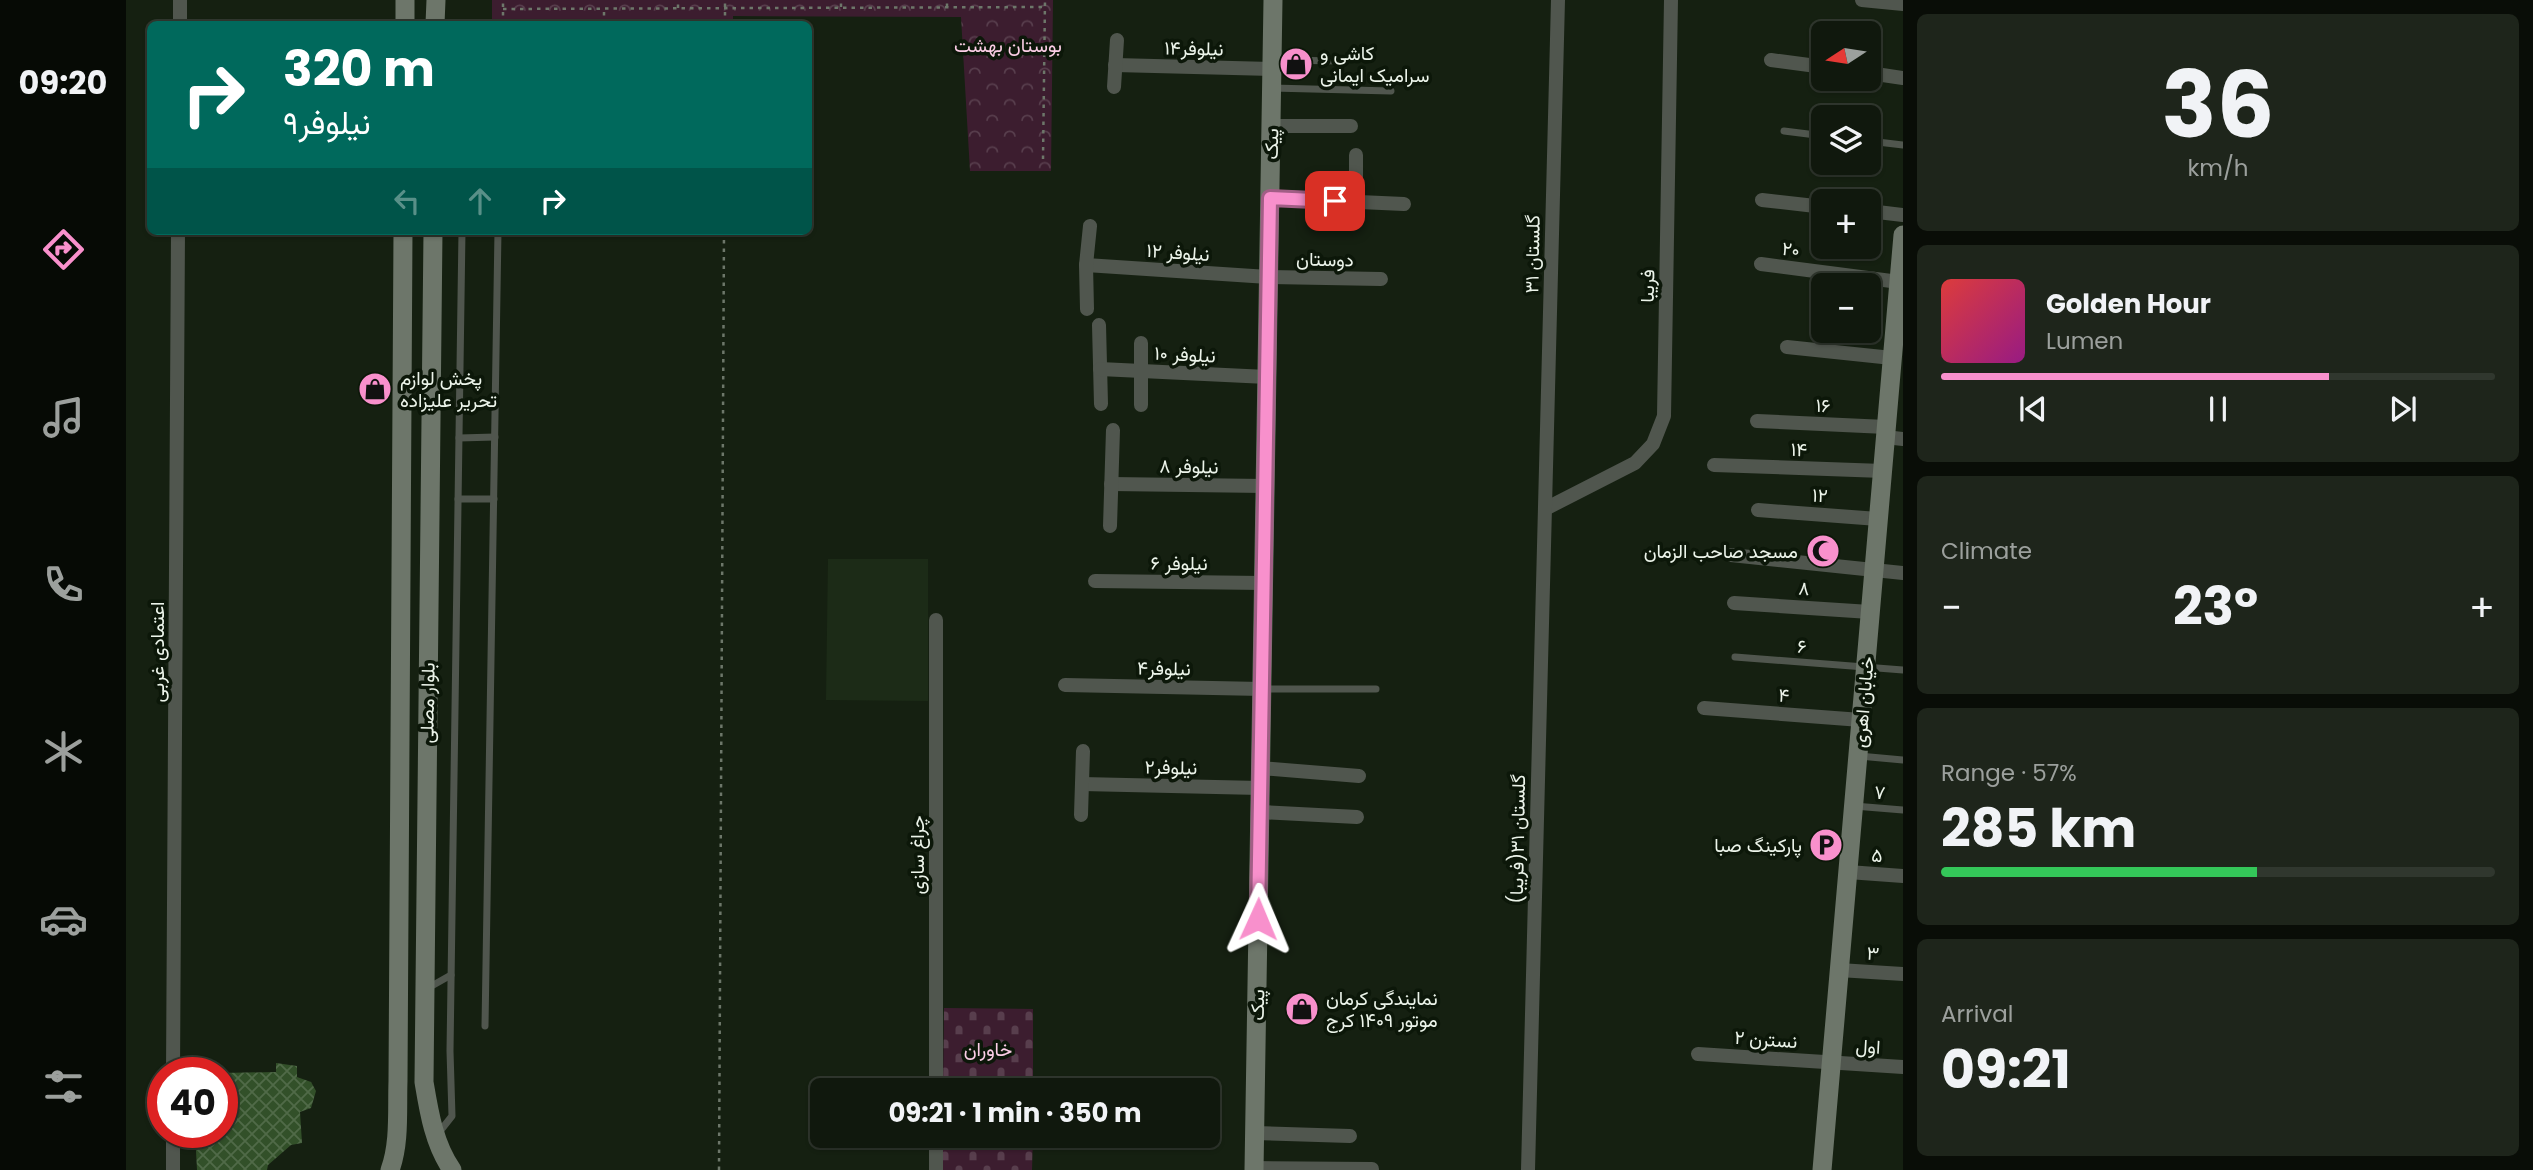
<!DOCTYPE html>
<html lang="en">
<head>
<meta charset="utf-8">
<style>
	body { margin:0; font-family:Poppins,Vazirmatn,sans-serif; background:#1e251b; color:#f1f3f6; height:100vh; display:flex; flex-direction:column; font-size:26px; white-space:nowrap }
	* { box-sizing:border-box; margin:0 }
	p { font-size:23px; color:#9ca09d }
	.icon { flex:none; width:38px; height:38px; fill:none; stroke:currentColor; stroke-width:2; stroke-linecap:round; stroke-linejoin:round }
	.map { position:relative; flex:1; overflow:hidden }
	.details { display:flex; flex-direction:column; gap:14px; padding:14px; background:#090d07; width:630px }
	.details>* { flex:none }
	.banner { position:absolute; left:21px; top:21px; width:665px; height:214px; border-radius:10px; box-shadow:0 2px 5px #0004,0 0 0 2px #30372e; background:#00695c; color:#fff; overflow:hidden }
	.needle { width:46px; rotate:258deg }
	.buttons { position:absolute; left:1685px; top:21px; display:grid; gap:14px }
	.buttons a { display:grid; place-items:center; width:70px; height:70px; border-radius:10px; background:#10180d; box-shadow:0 2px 5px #0004,0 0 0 2px #30372e; font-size:35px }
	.speed { position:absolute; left:21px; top:1057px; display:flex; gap:14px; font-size:35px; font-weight:700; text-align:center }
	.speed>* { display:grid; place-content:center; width:91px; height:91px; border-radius:50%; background:#10180d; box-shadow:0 2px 5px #0004,0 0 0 2px #30372e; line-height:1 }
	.speed .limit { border:10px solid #d22; background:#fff; color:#111 }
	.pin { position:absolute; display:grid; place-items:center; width:60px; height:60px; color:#fff; margin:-30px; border-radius:14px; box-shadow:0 4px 10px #0006 }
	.me { position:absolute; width:77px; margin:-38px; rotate:1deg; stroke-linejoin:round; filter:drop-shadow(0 0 5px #0008) }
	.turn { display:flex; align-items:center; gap:24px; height:147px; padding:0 21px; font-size:32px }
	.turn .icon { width:91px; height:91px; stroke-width:2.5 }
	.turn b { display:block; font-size:49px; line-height:60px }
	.lanes { display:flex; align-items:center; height:66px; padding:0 21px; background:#0003; justify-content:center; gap:35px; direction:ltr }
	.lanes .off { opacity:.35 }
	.big { font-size:52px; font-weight:700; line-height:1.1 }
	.details .widget { flex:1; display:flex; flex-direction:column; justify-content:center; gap:10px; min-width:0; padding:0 24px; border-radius:10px; background:#1e251b }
	.details .dial { align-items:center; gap:0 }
	.dial b { font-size:91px; line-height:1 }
	.song { display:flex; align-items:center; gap:21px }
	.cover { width:84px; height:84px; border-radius:10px; background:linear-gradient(135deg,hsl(0 70% 55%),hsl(310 70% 35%)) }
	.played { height:7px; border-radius:4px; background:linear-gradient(90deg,#f890cc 70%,#30372e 70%) }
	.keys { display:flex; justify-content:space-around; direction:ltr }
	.heat { display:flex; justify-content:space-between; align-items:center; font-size:38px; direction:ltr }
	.charge { height:10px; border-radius:5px; background:linear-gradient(90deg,#34c759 57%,#30372e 0) }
	.trip { position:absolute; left:684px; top:1078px; width:410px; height:70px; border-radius:10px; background:#10180d; box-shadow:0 2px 5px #0004,0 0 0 2px #30372e; font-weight:700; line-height:70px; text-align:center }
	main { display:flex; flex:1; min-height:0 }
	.tab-bar { display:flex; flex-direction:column; width:126px; justify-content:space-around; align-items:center; background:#060a05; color:#9ca09d }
	.tab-bar .icon { width:49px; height:49px }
	.tab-bar .current { color:#f890cc }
	.tab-bar b { font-size:32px; color:#f1f3f6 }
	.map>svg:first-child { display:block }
	.built { fill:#1c2b17 }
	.cemetery { fill:url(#cemetery-stones) }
	.park { fill:url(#park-crowns) }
	.building { fill:url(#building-cross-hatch) }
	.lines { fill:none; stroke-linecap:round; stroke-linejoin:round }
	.path { stroke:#6d776a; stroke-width:2.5; stroke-dasharray:3.5 5; stroke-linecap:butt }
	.lane { stroke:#50564e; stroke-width:7 }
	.street { stroke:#50564e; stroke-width:14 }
	.secondary { stroke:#6d766a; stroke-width:19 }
	.route-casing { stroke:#a15e85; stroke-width:18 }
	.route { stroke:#f890cc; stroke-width:12 }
	.labels { text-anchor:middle; stroke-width:7; stroke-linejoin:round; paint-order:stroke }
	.park-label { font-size:19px; fill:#fccee6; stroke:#0c1709 }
	.street-label { font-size:19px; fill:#ecf4ea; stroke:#0c1709 }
	.poi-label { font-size:19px; fill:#ecf4ea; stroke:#0c1709; text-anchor:start }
</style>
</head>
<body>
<main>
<nav class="tab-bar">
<b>09:20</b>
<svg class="icon current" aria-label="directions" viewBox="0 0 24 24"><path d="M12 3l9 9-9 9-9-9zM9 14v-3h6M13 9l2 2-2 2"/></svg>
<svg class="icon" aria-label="music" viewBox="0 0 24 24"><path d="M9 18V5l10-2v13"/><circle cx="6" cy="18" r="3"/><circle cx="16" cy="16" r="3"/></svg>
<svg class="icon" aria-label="phone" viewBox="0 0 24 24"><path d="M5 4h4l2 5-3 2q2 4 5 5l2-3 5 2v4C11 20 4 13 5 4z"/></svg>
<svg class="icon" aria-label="climate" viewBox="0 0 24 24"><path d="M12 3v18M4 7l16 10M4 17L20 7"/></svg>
<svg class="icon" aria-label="car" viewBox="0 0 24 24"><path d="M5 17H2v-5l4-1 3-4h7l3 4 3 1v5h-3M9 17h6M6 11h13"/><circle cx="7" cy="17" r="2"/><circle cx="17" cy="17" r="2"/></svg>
<svg class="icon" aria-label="filters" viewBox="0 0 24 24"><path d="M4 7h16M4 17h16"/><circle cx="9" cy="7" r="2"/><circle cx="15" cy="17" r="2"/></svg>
</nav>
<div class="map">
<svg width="1777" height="1170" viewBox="0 0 1777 1170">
	<defs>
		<pattern id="cemetery-stones" width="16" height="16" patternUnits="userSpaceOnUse" patternTransform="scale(1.75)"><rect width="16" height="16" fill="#3c1d2f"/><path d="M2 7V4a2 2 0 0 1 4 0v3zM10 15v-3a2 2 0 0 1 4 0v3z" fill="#583e4d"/></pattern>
		<pattern id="park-crowns" width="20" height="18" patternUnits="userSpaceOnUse" patternTransform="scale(1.75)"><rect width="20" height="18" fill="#3c1d2f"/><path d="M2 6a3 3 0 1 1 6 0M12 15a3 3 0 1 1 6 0" fill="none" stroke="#583e4d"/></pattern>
		<pattern id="building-cross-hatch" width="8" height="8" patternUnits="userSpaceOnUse" patternTransform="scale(1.75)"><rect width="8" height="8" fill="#325029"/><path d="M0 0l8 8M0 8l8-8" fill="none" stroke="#506a48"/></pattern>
	</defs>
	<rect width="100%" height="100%" fill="#152011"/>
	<!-- built -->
	<polygon class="built" points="702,559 802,559 802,701 700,700"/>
	<!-- cemetery -->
	<g class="cemetery">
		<polygon points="818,1008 907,1009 907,1090 817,1090"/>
		<polygon points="817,1136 907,1136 906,1170 817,1170"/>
	</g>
	<!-- park -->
	<polygon class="park" points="366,0 927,0 925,171 844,171 835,17 607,16 607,24 366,24"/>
	<!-- building -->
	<polygon class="building" points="150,1063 171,1066 171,1077 185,1082 190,1091 185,1108 174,1112 176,1143 165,1145 142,1165 141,1170 71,1170 69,1132 96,1132 96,1073 150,1072"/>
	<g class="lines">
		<!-- path -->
		<g class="path">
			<polyline points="715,7 715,0"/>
			<polyline points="821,7 821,0"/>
			<polyline points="552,8 552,0"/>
			<polyline points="377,9 919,7"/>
			<polyline points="377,24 377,0"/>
			<polyline points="478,24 478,8"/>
			<polyline points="599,24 599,0"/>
			<polyline points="917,159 919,0"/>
			<polyline points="593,1170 598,231"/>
		</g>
		<!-- lane -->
		<g class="lane">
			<polyline points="1147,60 1217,61"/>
			<polyline points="1146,88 1265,91"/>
			<polyline points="1658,131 1698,136"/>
			<polyline points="1743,141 1777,145"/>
			<polyline points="333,438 369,437"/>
			<polyline points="332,499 368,499"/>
			<polyline points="1609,657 1777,670"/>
			<polyline points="1136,689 1250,689"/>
			<polyline points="1733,756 1777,760"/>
			<polyline points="1728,806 1777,810"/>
			<polyline points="302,988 325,975"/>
			<polyline points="359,1026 372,231"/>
			<polyline points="311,1135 326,1116 324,1051 336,231"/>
		</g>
		<!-- street -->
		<g class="street">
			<polyline points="1736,0 1777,4"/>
			<polyline points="54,24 54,0"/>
			<polyline points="1645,60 1698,67"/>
			<polyline points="989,65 1146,69"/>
			<polyline points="1743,73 1777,78"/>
			<polyline points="988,87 991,40"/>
			<polyline points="1145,126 1225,126"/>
			<polyline points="1230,155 1230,202"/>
			<polyline points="1144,198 1278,204"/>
			<polyline points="1636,200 1698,207"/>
			<polyline points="1743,211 1777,215"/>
			<polyline points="1635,264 1773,282"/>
			<polyline points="960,265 1142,277 1255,279"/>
			<polyline points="961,309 960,265 964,226"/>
			<polyline points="973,325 975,404"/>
			<polyline points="1661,347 1766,358"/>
			<polyline points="974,369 1141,377"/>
			<polyline points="1015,405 1015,343"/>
			<polyline points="1631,421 1760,427"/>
			<polyline points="1759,437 1777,439"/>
			<polyline points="1588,465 1757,471"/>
			<polyline points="985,484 1139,486"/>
			<polyline points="1419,509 1509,463 1527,444 1538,416 1545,0"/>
			<polyline points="1632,510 1752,519"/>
			<polyline points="984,526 987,430"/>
			<polyline points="1605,555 1777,573"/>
			<polyline points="969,581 1137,583"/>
			<polyline points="1608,603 1744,612"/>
			<polyline points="810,620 810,1090"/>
			<polyline points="939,685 1136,689"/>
			<polyline points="1578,708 1735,720"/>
			<polyline points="1134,768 1233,776"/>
			<polyline points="956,784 1134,788"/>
			<polyline points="1134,812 1231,817"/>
			<polyline points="955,815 957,751"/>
			<polyline points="1722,872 1777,876"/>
			<polyline points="1713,970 1777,974"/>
			<polyline points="1572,1054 1777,1067"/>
			<polyline points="47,1073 52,231"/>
			<polyline points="1129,1133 1224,1136"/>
			<polyline points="810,1136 810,1170"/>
			<polyline points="1128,1168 1246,1169"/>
			<polyline points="47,1170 47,1132"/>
			<polyline points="1402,1170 1432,0"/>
		</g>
		<!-- secondary -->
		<g class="secondary">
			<polyline points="279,24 279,0"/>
			<polyline points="309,24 310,0"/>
			<path d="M 307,231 L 298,1082 C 303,1112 308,1144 326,1170"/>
			<path d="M 264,1170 C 274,1143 271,1110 272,1081 L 277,231"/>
			<polyline points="1128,1170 1147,0"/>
			<polyline points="1696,1170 1777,235"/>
		</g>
	</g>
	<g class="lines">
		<defs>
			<polyline id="route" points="1132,919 1144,198 1209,201"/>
		</defs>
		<!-- route casing -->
		<use href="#route" class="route-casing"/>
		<!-- route -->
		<use href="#route" class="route"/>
	</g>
	<!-- icons -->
	<defs>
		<symbol id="shop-disc" viewBox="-11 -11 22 22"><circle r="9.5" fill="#f890cc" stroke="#0c1709"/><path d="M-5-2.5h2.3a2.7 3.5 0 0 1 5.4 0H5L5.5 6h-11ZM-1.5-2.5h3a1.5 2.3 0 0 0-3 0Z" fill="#111"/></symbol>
		<symbol id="mosque-disc" viewBox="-11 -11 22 22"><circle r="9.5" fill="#f890cc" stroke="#0c1709"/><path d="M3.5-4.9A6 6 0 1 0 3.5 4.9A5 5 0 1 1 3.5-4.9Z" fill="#111"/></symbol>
		<symbol id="parking-disc" viewBox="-11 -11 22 22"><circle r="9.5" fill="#f890cc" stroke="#0c1709"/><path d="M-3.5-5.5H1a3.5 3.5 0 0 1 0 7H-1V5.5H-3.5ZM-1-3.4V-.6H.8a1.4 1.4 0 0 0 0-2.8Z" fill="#111"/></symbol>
	</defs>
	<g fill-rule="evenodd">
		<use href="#shop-disc" x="1151" y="45" width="38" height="38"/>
		<use href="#shop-disc" x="230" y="370" width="38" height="38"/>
		<use href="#mosque-disc" x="1678" y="532" width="38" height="38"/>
		<use href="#parking-disc" x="1681" y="826" width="38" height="38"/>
		<use href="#shop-disc" x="1157" y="990" width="38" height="38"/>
	</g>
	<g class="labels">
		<!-- park labels -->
		<g class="park-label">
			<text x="882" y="52">بوستان بهشت</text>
			<text x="862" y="1056">خاوران</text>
		</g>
		<!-- street labels -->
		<g class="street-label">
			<text transform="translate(1068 48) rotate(1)" y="7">نیلوفر۱۴</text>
			<text transform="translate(1145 144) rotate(-89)" y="7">پیک</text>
			<text transform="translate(1665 249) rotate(7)" y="7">۲۰</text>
			<text transform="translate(1052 252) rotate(4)" y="7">نیلوفر ۱۲</text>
			<text transform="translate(1406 254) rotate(-89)" y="7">گلستان ۳۱</text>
			<text transform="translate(1199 259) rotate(1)" y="7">دوستان</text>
			<text transform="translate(1521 286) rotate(-89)" y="7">فریبا</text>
			<text transform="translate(1059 354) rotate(3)" y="7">نیلوفر ۱۰</text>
			<text transform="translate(1697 405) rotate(2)" y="7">۱۶</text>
			<text transform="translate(1673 449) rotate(2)" y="7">۱۴</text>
			<text transform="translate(1063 466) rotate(1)" y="7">نیلوفر ۸</text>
			<text transform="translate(1694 495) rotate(4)" y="7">۱۲</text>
			<text x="1053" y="570">نیلوفر ۶</text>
			<text transform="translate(1678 588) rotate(4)" y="7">۸</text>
			<text transform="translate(1676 646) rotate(5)" y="7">۶</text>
			<text transform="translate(31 652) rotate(-90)" y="7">اعتمادی غربی</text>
			<text transform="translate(1038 668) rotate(1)" y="7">نیلوفر۴</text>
			<text transform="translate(1658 695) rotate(4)" y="7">۴</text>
			<text transform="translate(1737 702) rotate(-85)" y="7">خیابان اهری</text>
			<text transform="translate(301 703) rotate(-89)" y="7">بلوار مصلی</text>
			<text transform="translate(1045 767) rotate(1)" y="7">نیلوفر۲</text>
			<text transform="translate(1754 792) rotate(5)" y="7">۷</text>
			<text transform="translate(1391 839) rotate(-89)" y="7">گلستان ۳۱(فریبا)</text>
			<text transform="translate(791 855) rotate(-90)" y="7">چراغ سازی</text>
			<text transform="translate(1751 855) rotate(4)" y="7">۵</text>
			<text transform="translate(1747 953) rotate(4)" y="7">۳</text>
			<text transform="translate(1131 1005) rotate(-89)" y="7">پیک</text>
			<text transform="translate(1640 1039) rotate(4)" y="7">نسترن ۲</text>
			<text transform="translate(1742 1046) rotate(3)" y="7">اول</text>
		</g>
		<!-- poi labels -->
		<g class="poi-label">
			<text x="1194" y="60">کاشی و<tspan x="1194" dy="22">سرامیک ایمانی</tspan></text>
			<text x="274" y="385">پخش لوازم<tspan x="274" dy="22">تحریر علیزاده</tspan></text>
			<text x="1672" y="558" text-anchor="end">مسجد صاحب الزمان</text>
			<text x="1676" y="852" text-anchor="end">پارکینگ صبا</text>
			<text x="1200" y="1005">نمایندگی کرمان<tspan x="1200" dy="22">موتور ۱۴۰۹ کرج</tspan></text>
		</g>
	</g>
</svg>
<div class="buttons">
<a><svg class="needle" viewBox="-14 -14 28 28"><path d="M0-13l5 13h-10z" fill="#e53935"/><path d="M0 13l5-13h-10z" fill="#9ca09d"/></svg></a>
<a><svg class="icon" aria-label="layers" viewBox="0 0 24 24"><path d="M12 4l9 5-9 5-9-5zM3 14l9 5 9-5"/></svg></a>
<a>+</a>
<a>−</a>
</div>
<div class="speed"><div class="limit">40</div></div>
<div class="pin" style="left:1209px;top:201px;background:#d93025"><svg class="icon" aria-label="arrive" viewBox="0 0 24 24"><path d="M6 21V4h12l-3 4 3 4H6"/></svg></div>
<svg class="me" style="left:1132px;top:919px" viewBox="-20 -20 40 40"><path d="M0-17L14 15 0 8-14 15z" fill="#f890cc" stroke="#fff" stroke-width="4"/></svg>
<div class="trip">09:21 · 1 min · 350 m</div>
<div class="banner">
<div class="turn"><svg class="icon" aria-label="right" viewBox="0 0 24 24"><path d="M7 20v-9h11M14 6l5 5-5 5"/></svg><div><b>320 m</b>نیلوفر۹</div></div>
<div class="lanes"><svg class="icon off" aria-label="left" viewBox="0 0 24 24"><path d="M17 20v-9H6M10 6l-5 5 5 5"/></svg><svg class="icon off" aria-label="ahead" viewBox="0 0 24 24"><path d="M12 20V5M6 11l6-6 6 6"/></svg><svg class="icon" aria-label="right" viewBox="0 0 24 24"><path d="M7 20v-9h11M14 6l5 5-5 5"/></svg></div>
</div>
</div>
<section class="details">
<div class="widget dial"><b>36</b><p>km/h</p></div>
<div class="widget">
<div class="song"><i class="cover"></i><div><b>Golden Hour</b><p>Lumen</p></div></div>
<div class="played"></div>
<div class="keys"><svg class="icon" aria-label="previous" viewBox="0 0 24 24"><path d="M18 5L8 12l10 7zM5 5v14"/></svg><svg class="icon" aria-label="pause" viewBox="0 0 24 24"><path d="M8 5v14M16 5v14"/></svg><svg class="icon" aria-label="next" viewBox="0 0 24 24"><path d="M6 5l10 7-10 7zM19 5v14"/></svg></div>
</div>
<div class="widget"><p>Climate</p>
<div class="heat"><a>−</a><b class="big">23°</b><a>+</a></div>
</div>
<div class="widget"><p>Range · 57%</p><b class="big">285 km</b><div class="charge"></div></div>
<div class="widget"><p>Arrival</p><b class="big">09:21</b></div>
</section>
</main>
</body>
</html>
